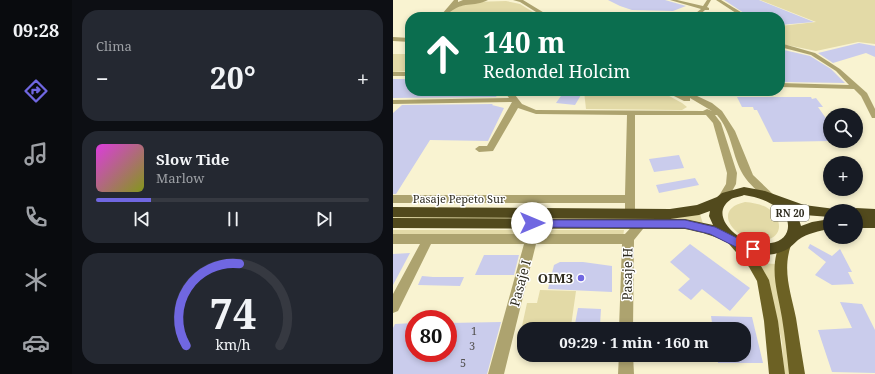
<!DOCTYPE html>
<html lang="es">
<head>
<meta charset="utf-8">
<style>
	body { margin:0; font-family:"Noto Serif",serif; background:#242831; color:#f1f3f6; height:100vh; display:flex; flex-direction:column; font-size:15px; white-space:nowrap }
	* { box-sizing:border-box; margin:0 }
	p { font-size:13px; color:#9ea1a6 }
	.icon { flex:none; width:22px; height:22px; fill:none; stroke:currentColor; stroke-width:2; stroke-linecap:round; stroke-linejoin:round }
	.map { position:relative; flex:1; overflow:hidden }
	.drawer { display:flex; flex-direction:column; gap:10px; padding:10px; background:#0d0f14; width:321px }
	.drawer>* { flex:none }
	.guide { position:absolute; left:12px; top:12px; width:380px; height:84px; border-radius:16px; box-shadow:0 2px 6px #0003; background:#0b6e4f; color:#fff; overflow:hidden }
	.tools { position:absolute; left:430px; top:108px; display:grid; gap:8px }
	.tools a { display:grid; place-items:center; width:40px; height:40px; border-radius:50%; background:#171b24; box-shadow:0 2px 6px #0003; font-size:20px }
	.speed { position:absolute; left:12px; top:310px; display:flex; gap:8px; font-size:20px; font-weight:700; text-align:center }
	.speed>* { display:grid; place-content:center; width:52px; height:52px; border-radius:50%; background:#171b24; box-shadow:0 2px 6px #0003; line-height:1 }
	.speed .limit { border:6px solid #d22; background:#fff; color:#111 }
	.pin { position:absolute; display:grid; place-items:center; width:34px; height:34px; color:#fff; margin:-17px; border-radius:8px; box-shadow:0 2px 6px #0006 }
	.me { position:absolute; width:44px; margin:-22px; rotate:90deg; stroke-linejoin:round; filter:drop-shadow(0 0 3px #0008) }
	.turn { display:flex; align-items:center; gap:14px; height:84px; padding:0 12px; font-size:18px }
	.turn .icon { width:52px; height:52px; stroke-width:2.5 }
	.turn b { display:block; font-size:28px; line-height:34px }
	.big { font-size:30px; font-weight:700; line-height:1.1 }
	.drawer .card { flex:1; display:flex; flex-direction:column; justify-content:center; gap:6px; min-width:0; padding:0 14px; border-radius:16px; background:#242831 }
	.drawer .dial { align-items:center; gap:0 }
	.dial svg { height:104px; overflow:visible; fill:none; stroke:#363941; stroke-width:7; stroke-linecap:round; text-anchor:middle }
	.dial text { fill:#f1f3f6; stroke:none }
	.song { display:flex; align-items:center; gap:12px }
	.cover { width:48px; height:48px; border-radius:6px; background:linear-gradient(135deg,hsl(300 70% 55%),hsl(70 70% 35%)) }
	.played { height:4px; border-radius:2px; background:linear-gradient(90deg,#7067e1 20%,#363941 20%) }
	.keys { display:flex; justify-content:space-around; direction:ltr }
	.heat { display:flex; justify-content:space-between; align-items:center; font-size:22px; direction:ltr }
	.trip { position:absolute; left:124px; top:322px; width:234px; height:40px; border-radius:16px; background:#171b24; box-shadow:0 2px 6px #0003; font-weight:700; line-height:40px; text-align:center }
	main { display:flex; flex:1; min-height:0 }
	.menu { display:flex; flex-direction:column; width:72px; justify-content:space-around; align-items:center; background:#090b0e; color:#9ea1a6 }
	.menu .icon { width:28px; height:28px }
	.menu .on { color:#7067e1 }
	.menu b { font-size:18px; color:#f1f3f6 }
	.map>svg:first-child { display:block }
	.green { fill:#e3daa7 }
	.building { fill:#caccec }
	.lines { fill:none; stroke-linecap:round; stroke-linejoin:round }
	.minor { fill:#ada36f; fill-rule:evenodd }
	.major { fill:#6c6124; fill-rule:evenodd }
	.highway { fill:#524a1d; fill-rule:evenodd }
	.route { fill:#7067e1; stroke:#494392 }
	.poi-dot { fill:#7067e1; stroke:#fff; stroke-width:1.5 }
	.labels { text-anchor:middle; stroke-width:3; stroke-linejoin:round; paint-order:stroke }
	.shield { fill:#fff; stroke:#6d6b62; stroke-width:1 }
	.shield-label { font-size:10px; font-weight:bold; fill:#2e2b1e }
	.street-label { font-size:11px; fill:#2e2b1e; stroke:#fff }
	.near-number-label { font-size:11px; fill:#555352 }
	.near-street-label { font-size:13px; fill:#2e2b1e; stroke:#fff }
	.near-poi-label { font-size:13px; font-weight:bold; fill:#2e2b1e; stroke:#fff; text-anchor:end }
</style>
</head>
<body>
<main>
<nav class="menu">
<b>09:28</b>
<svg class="icon on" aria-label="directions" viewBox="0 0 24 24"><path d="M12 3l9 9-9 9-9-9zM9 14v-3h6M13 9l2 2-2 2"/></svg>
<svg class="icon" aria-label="music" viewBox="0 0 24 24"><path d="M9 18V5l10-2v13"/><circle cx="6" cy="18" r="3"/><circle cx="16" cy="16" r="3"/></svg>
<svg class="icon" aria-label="phone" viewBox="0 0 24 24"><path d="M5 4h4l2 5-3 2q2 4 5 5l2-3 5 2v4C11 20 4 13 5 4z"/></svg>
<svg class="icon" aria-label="climate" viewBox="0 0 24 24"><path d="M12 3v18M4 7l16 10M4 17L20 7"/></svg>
<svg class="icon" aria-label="car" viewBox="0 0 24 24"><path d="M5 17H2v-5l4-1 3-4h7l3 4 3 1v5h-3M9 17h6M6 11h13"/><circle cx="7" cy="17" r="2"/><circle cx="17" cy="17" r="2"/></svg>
</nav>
<section class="drawer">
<div class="card"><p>Clima</p>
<div class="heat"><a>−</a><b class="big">20°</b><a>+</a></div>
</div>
<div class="card">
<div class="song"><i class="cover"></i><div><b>Slow Tide</b><p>Marlow</p></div></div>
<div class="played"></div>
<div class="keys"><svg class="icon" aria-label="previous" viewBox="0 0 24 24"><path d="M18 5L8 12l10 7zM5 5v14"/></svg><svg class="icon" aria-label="pause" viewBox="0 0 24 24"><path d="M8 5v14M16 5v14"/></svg><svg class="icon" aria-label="next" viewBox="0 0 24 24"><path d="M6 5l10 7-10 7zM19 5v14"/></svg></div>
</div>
<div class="card dial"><svg viewBox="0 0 100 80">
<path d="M14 69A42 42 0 1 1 86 69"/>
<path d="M14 69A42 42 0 0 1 55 6" stroke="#7067e1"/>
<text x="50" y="56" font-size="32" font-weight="700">74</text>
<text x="50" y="72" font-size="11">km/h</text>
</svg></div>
</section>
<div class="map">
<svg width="482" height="374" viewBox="0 0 482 374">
	<rect width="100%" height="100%" fill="#f9f3d1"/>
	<!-- green -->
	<g class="green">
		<polygon points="367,0 482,0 482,44 465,42 423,51 389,44 387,43 387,26 423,22"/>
		<polygon points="113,1 127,4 148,17 62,17 57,12 58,9 80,2"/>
		<polygon points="0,54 17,54 17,71 0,72"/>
		<polygon points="191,91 267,91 289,103 294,107 289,110 193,109"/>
		<path d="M 352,202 C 361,203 369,204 376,209 C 389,218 391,237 372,240 C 346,245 315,210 352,202 Z"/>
		<polygon points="307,214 310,224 0,219 0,216"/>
		<polygon points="0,230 231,230 230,237 0,237"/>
		<polygon points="364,263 383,264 400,374 391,374 389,342 378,293"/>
		<polygon points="147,290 183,291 178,326 129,326 134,303 144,303"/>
	</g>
	<!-- building -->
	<g class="building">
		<polygon points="215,0 272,0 293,6 280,11 239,10 227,6"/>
		<polygon points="331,0 366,0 421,22 387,25 387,17 357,17"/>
		<polygon points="466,43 482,46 482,57 473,53 440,63 425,53"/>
		<polygon points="391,50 417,56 438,69 452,83 387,82 387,52"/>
		<polygon points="0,79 17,79 17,91 107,91 103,97 0,98"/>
		<polygon points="170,93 188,95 182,105 163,103"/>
		<polygon points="344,97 418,97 419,99 423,98 430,107 425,107 437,124 437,141 380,142 364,110 361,110 360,107 349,107"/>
		<polygon points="100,104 99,105 111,108 95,141 37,140 3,194 0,194 0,113 9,105"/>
		<polygon points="286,155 291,168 261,172 256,159"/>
		<polygon points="302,178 306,185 266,193 263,185"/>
		<polygon points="297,244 357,288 337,311 309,289 298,300 285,290 297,279 277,262"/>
		<polygon points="417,244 439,256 447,249 459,272 455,272 461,284 439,285 422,275 433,262 415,248"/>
		<polygon points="17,253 0,285 0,254"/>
		<polygon points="91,255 126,255 121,275 82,275"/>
		<polygon points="167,262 190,262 219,266 219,292 155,289 161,265"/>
		<polygon points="29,276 40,277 71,277 67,286 25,285"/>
		<polygon points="447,302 469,304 482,330 482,373 439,372 425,330 459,328"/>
		<polygon points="185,308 208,309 207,325 182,324"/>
		<polygon points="318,316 359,317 370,363 325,363 324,355 351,355 351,329 320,329"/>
		<polygon points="108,322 94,374 0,374 0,328 2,324 21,323 21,353 55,353 55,323"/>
	</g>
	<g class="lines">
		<!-- minor -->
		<g class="minor">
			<path d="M 61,0 L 65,0 L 65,2 L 70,0 L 95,0 C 80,8 70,0 55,14 L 59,17 L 53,17 L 49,14 Z"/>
			<polygon points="120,0 130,0 158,17 151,17 127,2"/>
			<polygon points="277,0 284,0 310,6 314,0 318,0 314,7 316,8 316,10 312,10 304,17 298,17 308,9"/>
			<polygon points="323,0 328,0 356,17 349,17"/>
			<polygon points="0,37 17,38 17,42 0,41"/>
			<polygon points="387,43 422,53 447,69 474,93 482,109 482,118 479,118 468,96 461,89 387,87 387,83 456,85 443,71 418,55 387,47"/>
			<rect x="0" y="72" width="17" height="4"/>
			<path d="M 111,91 L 119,91 L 129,104 L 143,110 L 310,111 L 314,109 L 319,111 L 297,98 L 297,101 L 291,101 L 271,91 L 281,91 L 291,95 L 284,91 L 294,91 L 302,95 L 319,103 L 329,111 L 342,131 L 360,175 L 384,198 L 383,201 L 375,201 C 365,191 354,183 348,171 C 339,153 338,131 324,115 L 322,115 L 328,123 L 344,173 L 343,184 L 333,202 L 325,202 L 324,199 L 333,184 L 334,173 L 320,123 L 313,115 L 242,115 L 242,213 L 241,216 L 233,216 L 232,213 L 232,203 L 0,203 L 0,195 L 232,195 L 234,115 L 143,114 L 125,108 L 100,151 L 86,152 L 82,149 L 86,146 L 94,146 L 119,102 L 0,104 L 0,100 L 116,98 Z"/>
			<polygon points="248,220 252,221 254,224 241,240 240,329 226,329 229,244 143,244 111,374 95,374 131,244 38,244 5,311 0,313 0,294 27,244 0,244 0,234 232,234 244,221"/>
			<polygon points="226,355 240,355 241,374 225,374"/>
		</g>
		<!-- major -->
		<g class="major">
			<polygon points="340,236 344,238 364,259 376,280 385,321 392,374 376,374 371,321 364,281 356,267 336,244 334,241 336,238"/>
			<path d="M 392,240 L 396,242 L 398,245 C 389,271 398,293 403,318 C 406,337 409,356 412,374 L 396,374 C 394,355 392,337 389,318 C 385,292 375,267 388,242 Z"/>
		</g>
		<!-- highway -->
		<g class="highway">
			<path d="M 351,187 L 372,191 L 411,205 L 442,209 L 443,211 L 437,211 L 437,217 L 411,215 L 404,213 L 408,226 L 419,222 L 437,219 L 437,229 C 426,231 415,233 405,240 C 398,246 396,250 385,253 C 355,261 342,243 316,235 C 308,232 300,231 292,229 L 0,228 L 0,218 L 292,219 L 320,225 L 316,216 L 317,211 L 306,215 L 277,219 L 0,217 L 0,207 L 277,209 L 304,205 L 324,197 L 329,193 ZM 351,195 C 364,197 377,201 387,210 C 401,222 396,241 378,243 C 370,244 362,244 354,241 C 339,235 318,214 337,200 C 340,197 347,197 351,195 Z"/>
			<polygon points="463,208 482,209 482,228 463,228 463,218 465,218 463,218 463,211 458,211"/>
		</g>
	</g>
	<!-- route -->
	<polygon class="route" points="139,220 292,220 322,227 350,241 364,246 366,249 364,252 360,253 343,247 317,234 292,228 139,227 136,226 134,223 136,221"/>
	<!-- markers -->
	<circle class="poi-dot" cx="188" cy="278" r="4"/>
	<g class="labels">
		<!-- shield labels -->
		<rect class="shield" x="378" y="205" width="38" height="16" rx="3"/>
		<g class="shield-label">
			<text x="397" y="217">RN 20</text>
		</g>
		<!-- street labels -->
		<g class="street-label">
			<text x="66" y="203">Pasaje Pepeto Sur</text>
		</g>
		<!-- near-number labels -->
		<g class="near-number-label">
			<text x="81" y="335">1</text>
			<text x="79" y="350">3</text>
			<text x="70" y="367">5</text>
		</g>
		<!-- near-street labels -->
		<g class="near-street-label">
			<text transform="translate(234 274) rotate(-89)" y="5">Pasaje H</text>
			<text transform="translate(127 283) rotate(-75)" y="5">Pasaje I</text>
		</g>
		<!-- near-poi labels -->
		<g class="near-poi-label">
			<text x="180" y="283">OIM3</text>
		</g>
	</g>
</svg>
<div class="tools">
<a><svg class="icon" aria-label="search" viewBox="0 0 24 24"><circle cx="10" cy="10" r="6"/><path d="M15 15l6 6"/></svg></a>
<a>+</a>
<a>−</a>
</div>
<div class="speed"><div class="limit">80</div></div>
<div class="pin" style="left:360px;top:249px;background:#d93025"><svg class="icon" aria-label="arrive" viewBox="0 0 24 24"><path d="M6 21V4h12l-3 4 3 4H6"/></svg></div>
<svg class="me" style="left:139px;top:223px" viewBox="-20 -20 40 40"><circle r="19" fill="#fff"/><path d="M0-13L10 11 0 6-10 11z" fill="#7067e1"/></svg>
<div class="trip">09:29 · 1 min · 160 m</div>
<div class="guide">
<div class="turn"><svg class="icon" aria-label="ahead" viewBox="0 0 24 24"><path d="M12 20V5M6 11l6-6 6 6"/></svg><div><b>140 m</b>Redondel Holcim</div></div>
</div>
</div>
</main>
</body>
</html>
